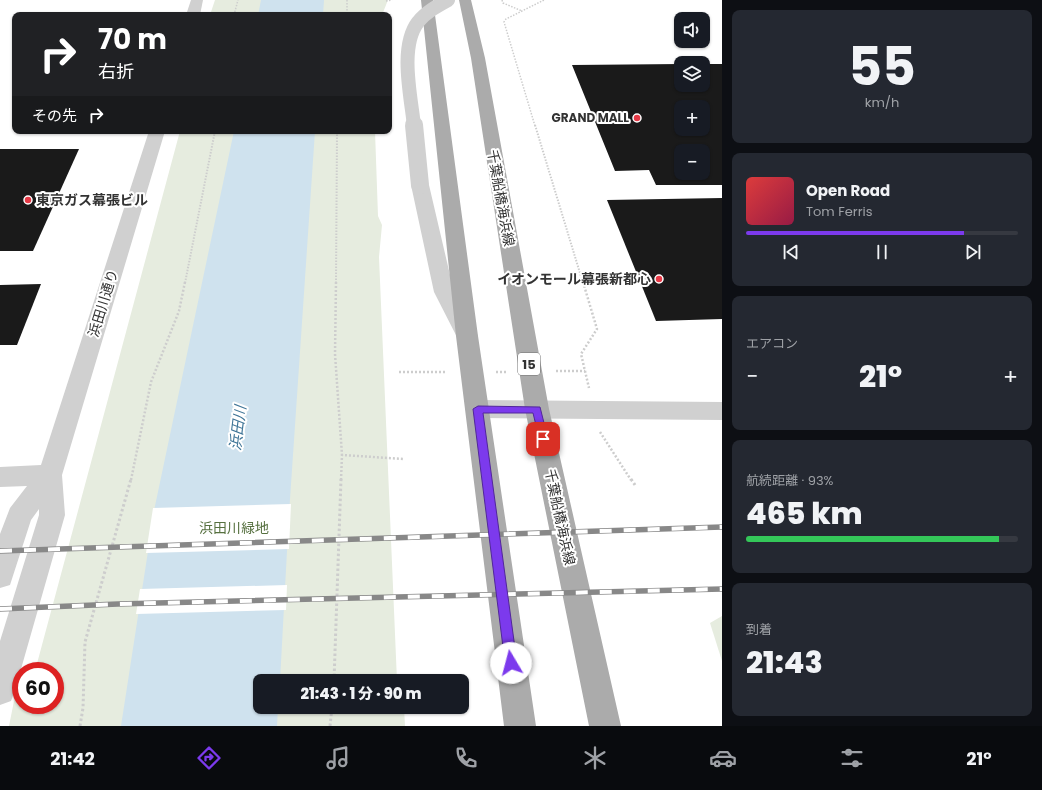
<!DOCTYPE html>
<html lang="ja">
<head>
<meta charset="utf-8">
<style>
	body { margin:0; font-family:Poppins,"Noto Sans JP",sans-serif; background:#242831; color:#f1f3f6; height:100vh; display:flex; flex-direction:column; font-size:15px; white-space:nowrap }
	* { box-sizing:border-box; margin:0 }
	p { font-size:13px; color:#9ea1a6 }
	.icon { flex:none; width:22px; height:22px; fill:none; stroke:currentColor; stroke-width:2; stroke-linecap:round; stroke-linejoin:round }
	.map { position:relative; flex:1; overflow:hidden }
	.details { display:flex; flex-direction:column; gap:10px; padding:10px; background:#0d0f14; width:320px }
	.details>* { flex:none }
	.top-card { position:absolute; left:12px; top:12px; width:380px; height:122px; border-radius:8px; box-shadow:0 1px 3px #0004; background:#202124; color:#fff; overflow:hidden }
	.fabs { position:absolute; left:674px; top:12px; display:grid; gap:8px }
	.fabs a { display:grid; place-items:center; width:36px; height:36px; border-radius:8px; background:#171b24; box-shadow:0 1px 3px #0004; font-size:20px }
	.speed { position:absolute; left:12px; top:662px; display:flex; gap:8px; font-size:20px; font-weight:700; text-align:center }
	.speed>* { display:grid; place-content:center; width:52px; height:52px; border-radius:50%; background:#171b24; box-shadow:0 1px 3px #0004; line-height:1 }
	.speed .limit { border:6px solid #d22; background:#fff; color:#111 }
	.pin { position:absolute; display:grid; place-items:center; width:34px; height:34px; color:#fff; margin:-17px; border-radius:8px; box-shadow:0 2px 6px #0006 }
	.me { position:absolute; width:44px; margin:-22px; rotate:352deg; stroke-linejoin:round; filter:drop-shadow(0 0 3px #0008) }
	.turn { display:flex; align-items:center; gap:14px; height:84px; padding:0 20px; font-size:18px }
	.turn .icon { width:52px; height:52px; stroke-width:2.5 }
	.turn b { display:block; font-size:28px; line-height:34px }
	.then { display:flex; align-items:center; height:38px; padding:0 20px; background:#0003; gap:8px; font-size:15px }
	.big { font-size:30px; font-weight:800; line-height:1.1 }
	.details .tile { flex:1; display:flex; flex-direction:column; justify-content:center; gap:6px; min-width:0; padding:0 14px; border-radius:8px; background:#242831 }
	.details .dial { align-items:center; gap:0 }
	.dial b { font-size:52px; line-height:1 }
	.song { display:flex; align-items:center; gap:12px }
	.cover { width:48px; height:48px; border-radius:6px; background:linear-gradient(135deg,hsl(0 70% 55%),hsl(340 70% 35%)) }
	.played { height:4px; border-radius:2px; background:linear-gradient(90deg,#7c3aed 80%,#363941 80%) }
	.keys { display:flex; justify-content:space-around; direction:ltr }
	.heat { display:flex; justify-content:space-between; align-items:center; font-size:22px; direction:ltr }
	.charge { height:6px; border-radius:3px; background:linear-gradient(90deg,#34c759 93%,#363941 0) }
	.trip { position:absolute; left:253px; top:674px; width:216px; height:40px; border-radius:8px; background:#171b24; box-shadow:0 1px 3px #0004; font-weight:800; line-height:40px; text-align:center }
	.tab-bar { display:flex; height:64px; justify-content:space-around; align-items:center; background:#090b0e; color:#9ea1a6 }
	.tab-bar .icon { width:28px; height:28px }
	.tab-bar .active { color:#7c3aed }
	.tab-bar b { font-size:18px; color:#f1f3f6 }
	main { display:flex; flex:1; min-height:0 }
	.map>svg:first-child { display:block }
	.green { fill:#e6ecdf }
	.water { fill:#cfe2ee }
	.pier { fill:#fff }
	.building { fill:#1a1a1a; fill-rule:evenodd }
	.lines { fill:none; stroke-linecap:round; stroke-linejoin:round }
	.path-far3 { stroke:#cdcdcd; stroke-width:1.5; stroke-dasharray:1.5 1.5; stroke-linecap:butt }
	.path-far2 { stroke:#cdcdcd; stroke-width:2; stroke-dasharray:1.5 1.5; stroke-linecap:butt }
	.path-far1 { stroke:#cdcdcd; stroke-width:2.5; stroke-dasharray:2 2; stroke-linecap:butt }
	.path { stroke:#cdcdcd; stroke-width:3; stroke-dasharray:2.5 2.5; stroke-linecap:butt }
	.minor { fill:#d0d0d0; fill-rule:evenodd }
	.major { fill:#ababab; fill-rule:evenodd }
	.rail-casing { stroke:#888; stroke-width:5.5 }
	.rail { stroke:#fff; stroke-width:4; stroke-dasharray:12; stroke-linecap:butt }
	.minor-bridge-far1 { stroke:#d0d0d0; stroke-width:14 }
	.minor-bridge { stroke:#d0d0d0; stroke-width:18 }
	.route { fill:#7c3aed; stroke:#51269a }
	.poi-dot { fill:#e63946; stroke:#fff; stroke-width:1.5 }
	.labels { text-anchor:middle; stroke-width:4; stroke-linejoin:round; paint-order:stroke }
	.far-poi-label { font-size:12px; font-weight:bold; fill:#333; stroke:#fff; text-anchor:end }
	.shield { fill:#fff; stroke:#707070; stroke-width:1 }
	.shield-label { font-size:13px; font-weight:bold; fill:#333 }
	.street-label { font-size:14px; fill:#333; stroke:#fff }
	.poi-label { font-size:14px; font-weight:bold; fill:#333; stroke:#fff; text-anchor:start }
	.park-label { font-size:14px; fill:#56703f; stroke:#fff }
	.water-label { font-size:15px; font-style:italic; fill:#3f7597; stroke:#fff }
</style>
</head>
<body>
<main>
<div class="map">
<svg width="722" height="726" viewBox="0 0 722 726">
	<rect width="100%" height="100%" fill="#fff"/>
	<!-- green -->
	<g class="green">
		<polygon points="215,0 388,0 382,15 210,15"/>
		<polygon points="180,131 375,131 378,216 382,225 379,257 397,681 260,681 260,707 404,707 405,726 9,726 15,696 21,700 21,705 55,705 55,671 35,671"/>
		<polygon points="722,616 722,661 710,623"/>
	</g>
	<!-- water -->
	<g class="water">
		<polygon points="261,0 324,0 323,15 258,15"/>
		<polygon points="234,131 315,131 289,514 280,681 260,681 260,707 278,707 277,726 121,726 155,506"/>
	</g>
	<!-- pier -->
	<g class="pier">
		<polygon points="291,504 289,549 146,553 153,508"/>
		<polygon points="287,585 286,610 136,614 140,589"/>
	</g>
	<!-- building -->
	<g class="building">
		<path d="M 681,64 L 681,85 L 703,85 L 703,64 L 722,64 L 722,185 L 656,185 L 649,170 L 615,171 L 572,65 ZM 681,107 L 703,107 L 703,129 L 681,129 ZM 681,151 L 703,151 L 703,173 L 681,173 Z"/>
		<polygon points="0,149 79,149 33,251 0,251"/>
		<polygon points="722,198 722,319 656,321 607,200"/>
		<polygon points="41,284 17,345 0,345 0,285"/>
	</g>
	<g class="lines">
		<!-- path-far3 -->
		<g class="path-far3">
			<polyline points="347,0 347,15"/>
			<polyline points="502,0 503,3 522,11"/>
			<polyline points="386,1 392,0"/>
			<polyline points="234,15 238,0"/>
			<polyline points="535,126 504,22 506,19 544,0"/>
		</g>
		<!-- path-far2 -->
		<g class="path-far2">
			<polyline points="535,125 583,283"/>
			<polyline points="185,283 215,131"/>
			<polyline points="336,283 337,131"/>
		</g>
		<!-- path-far1 -->
		<g class="path-far1">
			<polyline points="336,282 335,354 342,455"/>
			<polyline points="583,282 597,329 581,354 589,388"/>
			<polyline points="556,371 585,371"/>
			<polyline points="399,372 447,372"/>
			<polyline points="496,372 507,372"/>
			<polyline points="600,432 631,480"/>
			<polyline points="131,480 151,382 179,311 185,282"/>
			<polyline points="341,480 342,455 404,459"/>
		</g>
		<!-- path -->
		<g class="path">
			<polyline points="631,479 635,485"/>
			<polyline points="334,681 341,479"/>
			<polyline points="80,726 83,708 85,642 131,479"/>
			<polyline points="330,726 332,707"/>
		</g>
		<!-- minor -->
		<g class="minor">
			<polygon points="191,0 203,0 200,15 186,15"/>
			<polygon points="149,131 165,131 62,475 65,515 15,690 11,701 0,705 0,641 39,515 39,509 31,520 10,585 0,588 0,534 10,508 27,486 0,487 0,467 41,465"/>
			<polygon points="420,180 426,181 429,185 454,292 478,336 475,341 467,343 459,341 434,292 411,185 414,181"/>
			<polygon points="478,400 722,402 722,420 478,418 470,415 466,409 470,403"/>
		</g>
		<!-- major -->
		<g class="major">
			<polygon points="421,0 433,0 478,336 536,726 504,726 456,336"/>
			<polygon points="459,0 471,0 485,58 549,409 621,726 589,726 525,409 471,58"/>
		</g>
		<defs>
			<g id="rail">
				<polyline points="0,551 722,527"/>
				<polyline points="0,609 118,604 722,589"/>
			</g>
		</defs>
		<!-- rail casing -->
		<use href="#rail" class="rail-casing"/>
		<!-- rail -->
		<use href="#rail" class="rail"/>
		<!-- minor-bridge-far1 -->
		<path class="minor-bridge-far1" d="M 414,126 C 411,96 399,47 418,22 C 426,12 437,6 448,0"/>
		<!-- minor-bridge -->
		<polyline class="minor-bridge" points="414,125 420,185"/>
	</g>
	<!-- route -->
	<polygon class="route" points="478,406 540,407 548,439 547,442 540,442 533,413 483,413 517,663 516,667 511,668 507,667 505,663 473,409"/>
	<!-- markers -->
	<g class="poi-dot">
		<circle cx="637" cy="118" r="4"/>
		<circle cx="28" cy="200" r="4"/>
		<circle cx="659" cy="279" r="4"/>
	</g>
	<g class="labels">
		<!-- far-poi labels -->
		<g class="far-poi-label">
			<text x="629" y="122">GRAND MALL</text>
		</g>
		<!-- shield labels -->
		<rect class="shield" x="518" y="353" width="22" height="22" rx="3"/>
		<g class="shield-label">
			<text x="529" y="369">15</text>
		</g>
		<!-- street labels -->
		<g class="street-label">
			<text transform="translate(501 198) rotate(80)" y="5">千葉船橋海浜線</text>
			<text transform="translate(103 303) rotate(-73)" y="5">浜田川通り</text>
			<text transform="translate(560 517) rotate(78)" y="5">千葉船橋海浜線</text>
		</g>
		<!-- poi labels -->
		<g class="poi-label">
			<text x="36" y="205">東京ガス幕張ビル</text>
			<text x="651" y="284" text-anchor="end">イオンモール幕張新都心</text>
		</g>
		<!-- park labels -->
		<g class="park-label">
			<text x="234" y="533">浜田川緑地</text>
		</g>
		<!-- water labels -->
		<g class="water-label">
			<text transform="translate(238 428) rotate(-83)" y="5">浜田川</text>
		</g>
	</g>
</svg>
<div class="fabs">
<a><svg class="icon" aria-label="sound" viewBox="0 0 24 24"><path d="M4 9h4l5-4v14l-5-4H4zM17 9q2 3 0 6"/></svg></a>
<a><svg class="icon" aria-label="layers" viewBox="0 0 24 24"><path d="M12 4l9 5-9 5-9-5zM3 14l9 5 9-5"/></svg></a>
<a>+</a>
<a>−</a>
</div>
<div class="speed"><div class="limit">60</div></div>
<div class="pin" style="left:543px;top:439px;background:#d93025"><svg class="icon" aria-label="arrive" viewBox="0 0 24 24"><path d="M6 21V4h12l-3 4 3 4H6"/></svg></div>
<svg class="me" style="left:511px;top:663px" viewBox="-20 -20 40 40"><circle r="19" fill="#fff"/><path d="M0-13L10 11 0 6-10 11z" fill="#7c3aed"/></svg>
<div class="trip">21:43 · 1 分 · 90 m</div>
<div class="top-card">
<div class="turn"><svg class="icon" aria-label="right" viewBox="0 0 24 24"><path d="M7 20v-9h11M14 6l5 5-5 5"/></svg><div><b>70 m</b>右折</div></div>
<div class="then">その先<svg class="icon" aria-label="right" viewBox="0 0 24 24"><path d="M7 20v-9h11M14 6l5 5-5 5"/></svg></div>
</div>
</div>
<section class="details">
<div class="tile dial"><b>55</b><p>km/h</p></div>
<div class="tile">
<div class="song"><i class="cover"></i><div><b>Open Road</b><p>Tom Ferris</p></div></div>
<div class="played"></div>
<div class="keys"><svg class="icon" aria-label="previous" viewBox="0 0 24 24"><path d="M18 5L8 12l10 7zM5 5v14"/></svg><svg class="icon" aria-label="pause" viewBox="0 0 24 24"><path d="M8 5v14M16 5v14"/></svg><svg class="icon" aria-label="next" viewBox="0 0 24 24"><path d="M6 5l10 7-10 7zM19 5v14"/></svg></div>
</div>
<div class="tile"><p>エアコン</p>
<div class="heat"><a>−</a><b class="big">21°</b><a>+</a></div>
</div>
<div class="tile"><p>航続距離 · 93%</p><b class="big">465 km</b><div class="charge"></div></div>
<div class="tile"><p>到着</p><b class="big">21:43</b></div>
</section>
</main>
<nav class="tab-bar">
<b>21:42</b>
<svg class="icon active" aria-label="directions" viewBox="0 0 24 24"><path d="M12 3l9 9-9 9-9-9zM9 14v-3h6M13 9l2 2-2 2"/></svg>
<svg class="icon" aria-label="music" viewBox="0 0 24 24"><path d="M9 18V5l10-2v13"/><circle cx="6" cy="18" r="3"/><circle cx="16" cy="16" r="3"/></svg>
<svg class="icon" aria-label="phone" viewBox="0 0 24 24"><path d="M5 4h4l2 5-3 2q2 4 5 5l2-3 5 2v4C11 20 4 13 5 4z"/></svg>
<svg class="icon" aria-label="climate" viewBox="0 0 24 24"><path d="M12 3v18M4 7l16 10M4 17L20 7"/></svg>
<svg class="icon" aria-label="car" viewBox="0 0 24 24"><path d="M5 17H2v-5l4-1 3-4h7l3 4 3 1v5h-3M9 17h6M6 11h13"/><circle cx="7" cy="17" r="2"/><circle cx="17" cy="17" r="2"/></svg>
<svg class="icon" aria-label="filters" viewBox="0 0 24 24"><path d="M4 7h16M4 17h16"/><circle cx="9" cy="7" r="2"/><circle cx="15" cy="17" r="2"/></svg>
<b>21°</b>
</nav>
</body>
</html>
